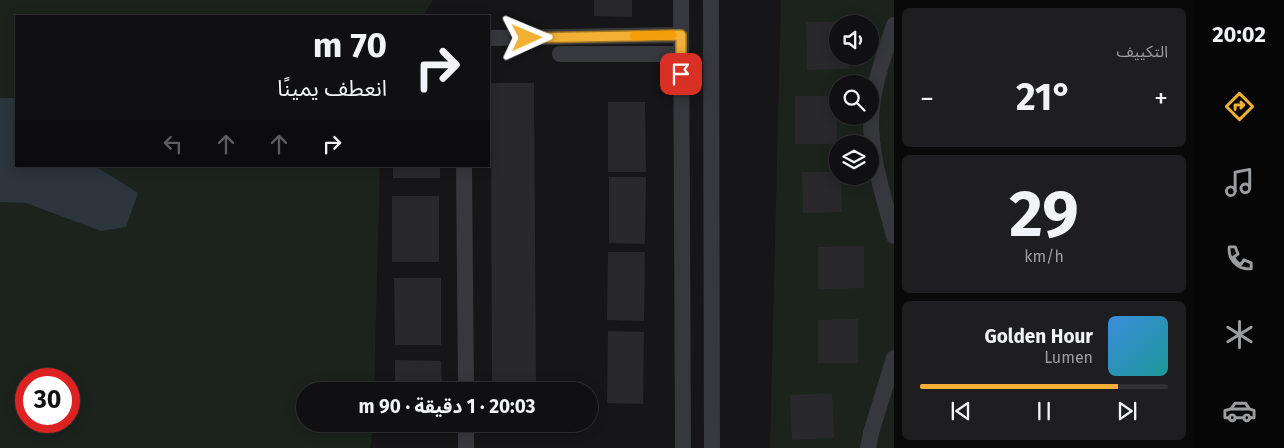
<!DOCTYPE html>
<html lang="ar">
<head>
<meta charset="utf-8">
<style>
	body { margin:0; font-family:"Fira Sans","Noto Sans Arabic",sans-serif; background:#1e1e20; color:#f1f3f6; direction:rtl; height:100vh; display:flex; flex-direction:column; font-size:19px; white-space:nowrap }
	* { box-sizing:border-box; margin:0 }
	p { font-size:16px; color:#9c9d9f }
	.icon { flex:none; width:28px; height:28px; fill:none; stroke:currentColor; stroke-width:2; stroke-linecap:round; stroke-linejoin:round }
	.map { position:relative; flex:1; overflow:hidden; direction:ltr }
	.drawer { display:flex; flex-direction:column; gap:8px; padding:8px; background:#09090a; width:300px }
	.drawer>* { flex:none }
	.top-card { position:absolute; left:15px; top:15px; width:475px; height:152px; border-radius:0px; box-shadow:0 2px 12px #0003,0 0 0 1px #303032; direction:rtl; background:#101012; color:#f1f3f6; overflow:hidden }
	.controls { position:absolute; left:829px; top:15px; display:grid; gap:10px }
	.controls a { display:grid; place-items:center; width:50px; height:50px; border-radius:50%; background:#101012; box-shadow:0 2px 12px #0003,0 0 0 1px #303032; font-size:25px }
	.speed { position:absolute; left:15px; top:368px; display:flex; gap:10px; font-size:25px; font-weight:700; text-align:center }
	.speed>* { display:grid; place-content:center; width:65px; height:65px; border-radius:50%; background:#101012; box-shadow:0 2px 12px #0003,0 0 0 1px #303032; line-height:1 }
	.speed .limit { border:8px solid #d22; background:#fff; color:#111 }
	.pin { position:absolute; display:grid; place-items:center; width:42px; height:42px; color:#fff; margin:-21px; border-radius:10px; box-shadow:0 2px 8px #0006 }
	.me { position:absolute; width:55px; margin:-28px; rotate:89deg; stroke-linejoin:round; filter:drop-shadow(0 0 4px #0008) }
	.turn { display:flex; align-items:center; gap:18px; height:105px; padding:0 20px; font-size:22px }
	.turn .icon { width:65px; height:65px; stroke-width:2.5 }
	.turn b { display:block; font-size:35px; line-height:42px }
	.lanes { display:flex; align-items:center; height:48px; padding:0 20px; background:#0003; justify-content:center; gap:25px; direction:ltr }
	.lanes .off { opacity:.35 }
	.big { font-size:38px; font-weight:700; line-height:1.1 }
	.drawer .widget { flex:1; display:flex; flex-direction:column; justify-content:center; gap:8px; min-width:0; padding:0 18px; border-radius:8px; background:#1e1e20 }
	.drawer .dial { align-items:center; gap:0 }
	.dial b { font-size:65px; line-height:1 }
	.song { display:flex; align-items:center; gap:15px }
	.cover { width:60px; height:60px; border-radius:8px; background:linear-gradient(135deg,hsl(210 70% 55%),hsl(180 70% 35%)) }
	.played { height:5px; border-radius:2px; background:linear-gradient(90deg,#f2b134 80%,#303032 80%) }
	.keys { display:flex; justify-content:space-around; direction:ltr }
	.heat { display:flex; justify-content:space-between; align-items:center; font-size:28px; direction:ltr }
	.trip { position:absolute; left:296px; top:382px; width:302px; height:50px; border-radius:25px; background:#101012; box-shadow:0 2px 12px #0003,0 0 0 1px #303032; font-weight:700; line-height:50px; text-align:center; direction:rtl }
	main { display:flex; flex:1; min-height:0 }
	.tabs { display:flex; flex-direction:column; width:90px; justify-content:space-around; align-items:center; background:#060607; color:#9c9d9f }
	.tabs .icon { width:35px; height:35px }
	.tabs .on { color:#f2b134 }
	.tabs b { font-size:22px; color:#f1f3f6 }
	.map>svg:first-child { display:block }
	.green { fill:#1c231d; fill-rule:evenodd }
	.water { fill:#2c353c }
	.building { fill:#29292c }
	.lines { fill:none; stroke-linecap:round; stroke-linejoin:round }
	.minor { stroke:#37383d; stroke-width:16 }
	.route-casing { stroke:#9d7322; stroke-width:12 }
	.route { stroke:#f2b134; stroke-width:9 }
	.slow { stroke:#f59e0b; stroke-width:9 }
</style>
</head>
<body>
<main>
<nav class="tabs">
<b>20:02</b>
<svg class="icon on" aria-label="directions" viewBox="0 0 24 24"><path d="M12 3l9 9-9 9-9-9zM9 14v-3h6M13 9l2 2-2 2"/></svg>
<svg class="icon" aria-label="music" viewBox="0 0 24 24"><path d="M9 18V5l10-2v13"/><circle cx="6" cy="18" r="3"/><circle cx="16" cy="16" r="3"/></svg>
<svg class="icon" aria-label="phone" viewBox="0 0 24 24"><path d="M5 4h4l2 5-3 2q2 4 5 5l2-3 5 2v4C11 20 4 13 5 4z"/></svg>
<svg class="icon" aria-label="climate" viewBox="0 0 24 24"><path d="M12 3v18M4 7l16 10M4 17L20 7"/></svg>
<svg class="icon" aria-label="car" viewBox="0 0 24 24"><path d="M5 17H2v-5l4-1 3-4h7l3 4 3 1v5h-3M9 17h6M6 11h13"/><circle cx="7" cy="17" r="2"/><circle cx="17" cy="17" r="2"/></svg>
</nav>
<section class="drawer">
<div class="widget"><p>التكييف</p>
<div class="heat"><a>−</a><b class="big">21°</b><a>+</a></div>
</div>
<div class="widget dial"><b>29</b><p>km/h</p></div>
<div class="widget">
<div class="song"><i class="cover"></i><div><b>Golden Hour</b><p>Lumen</p></div></div>
<div class="played"></div>
<div class="keys"><svg class="icon" aria-label="previous" viewBox="0 0 24 24"><path d="M18 5L8 12l10 7zM5 5v14"/></svg><svg class="icon" aria-label="pause" viewBox="0 0 24 24"><path d="M8 5v14M16 5v14"/></svg><svg class="icon" aria-label="next" viewBox="0 0 24 24"><path d="M6 5l10 7-10 7zM19 5v14"/></svg></div>
</div>
</section>
<div class="map">
<svg width="894" height="448" viewBox="0 0 894 448">
	<rect width="100%" height="100%" fill="#161618"/>
	<!-- green -->
	<g class="green">
		<path d="M 0,0 L 433,0 L 423,16 L 16,16 L 16,166 L 380,166 L 374,391 L 305,391 L 305,424 L 374,424 L 370,448 L 0,448 ZM 26,379 L 69,379 L 69,421 L 26,421 Z"/>
		<path d="M 781,0 L 894,0 L 894,448 L 770,448 ZM 838,24 L 870,24 L 870,56 L 838,56 ZM 838,84 L 870,84 L 870,116 L 838,116 ZM 838,144 L 870,144 L 870,176 L 838,176 Z"/>
	</g>
	<!-- water -->
	<polygon class="water" points="0,98 16,98 16,166 95,166 138,193 126,227 101,231 26,203 0,202"/>
	<!-- building -->
	<g class="building">
		<polygon points="594,0 632,0 632,17 594,16"/>
		<polygon points="806,22 847,22 848,24 838,24 838,56 848,56 849,69 807,70"/>
		<polygon points="491,83 534,83 536,391 492,391"/>
		<rect x="795" y="96" width="42" height="48"/>
		<polygon points="608,102 645,102 646,172 608,172"/>
		<rect x="393" y="166" width="47" height="12"/>
		<polygon points="802,172 838,172 838,176 841,176 842,212 803,213"/>
		<polygon points="609,177 646,177 645,244 609,243"/>
		<rect x="392" y="196" width="47" height="66"/>
		<polygon points="864,246 864,288 818,289 818,247"/>
		<polygon points="608,252 645,252 644,321 607,320"/>
		<polygon points="394,278 441,278 441,345 395,345"/>
		<polygon points="858,319 858,363 818,363 818,320"/>
		<polygon points="608,331 644,332 643,404 607,403"/>
		<polygon points="395,360 441,361 442,391 395,391"/>
		<polygon points="832,393 834,438 792,440 790,395"/>
		<rect x="395" y="424" width="47" height="3"/>
		<rect x="492" y="424" width="44" height="4"/>
	</g>
	<g class="lines">
		<!-- minor -->
		<g class="minor">
			<polyline points="681,0 683,448"/>
			<polyline points="711,0 712,448"/>
			<path d="M 894,25 C 885,52 875,79 872,107 C 867,150 884,196 894,236"/>
			<polyline points="489,38 681,35"/>
			<polyline points="560,54 681,54"/>
			<polyline points="464,166 466,391"/>
			<polyline points="466,424 466,448"/>
			<polyline points="868,448 871,433 894,358"/>
		</g>
	</g>
	<g class="lines">
		<defs>
			<polyline id="route" points="527,38 681,35 681,74"/>
		</defs>
		<!-- route casing -->
		<use href="#route" class="route-casing"/>
		<!-- route -->
		<use href="#route" class="route"/>
		<!-- slow -->
		<polyline class="slow" points="634,36 672,35"/>
	</g>
</svg>
<div class="controls">
<a><svg class="icon" aria-label="sound" viewBox="0 0 24 24"><path d="M4 9h4l5-4v14l-5-4H4zM17 9q2 3 0 6"/></svg></a>
<a><svg class="icon" aria-label="search" viewBox="0 0 24 24"><circle cx="10" cy="10" r="6"/><path d="M15 15l6 6"/></svg></a>
<a><svg class="icon" aria-label="layers" viewBox="0 0 24 24"><path d="M12 4l9 5-9 5-9-5zM3 14l9 5 9-5"/></svg></a>
</div>
<div class="speed"><div class="limit">30</div></div>
<div class="pin" style="left:681px;top:74px;background:#d93025"><svg class="icon" aria-label="arrive" viewBox="0 0 24 24"><path d="M6 21V4h12l-3 4 3 4H6"/></svg></div>
<svg class="me" style="left:527px;top:38px" viewBox="-20 -20 40 40"><path d="M0-17L14 15 0 8-14 15z" fill="#f2b134" stroke="#fff" stroke-width="4"/></svg>
<div class="trip">20:03 · 1 دقيقة · 90 m</div>
<div class="top-card">
<div class="turn"><svg class="icon" aria-label="right" viewBox="0 0 24 24"><path d="M7 20v-9h11M14 6l5 5-5 5"/></svg><div><b>70 m</b>انعطف يمينًا</div></div>
<div class="lanes"><svg class="icon off" aria-label="left" viewBox="0 0 24 24"><path d="M17 20v-9H6M10 6l-5 5 5 5"/></svg><svg class="icon off" aria-label="ahead" viewBox="0 0 24 24"><path d="M12 20V5M6 11l6-6 6 6"/></svg><svg class="icon off" aria-label="ahead" viewBox="0 0 24 24"><path d="M12 20V5M6 11l6-6 6 6"/></svg><svg class="icon" aria-label="right" viewBox="0 0 24 24"><path d="M7 20v-9h11M14 6l5 5-5 5"/></svg></div>
</div>
</div>
</main>
</body>
</html>
